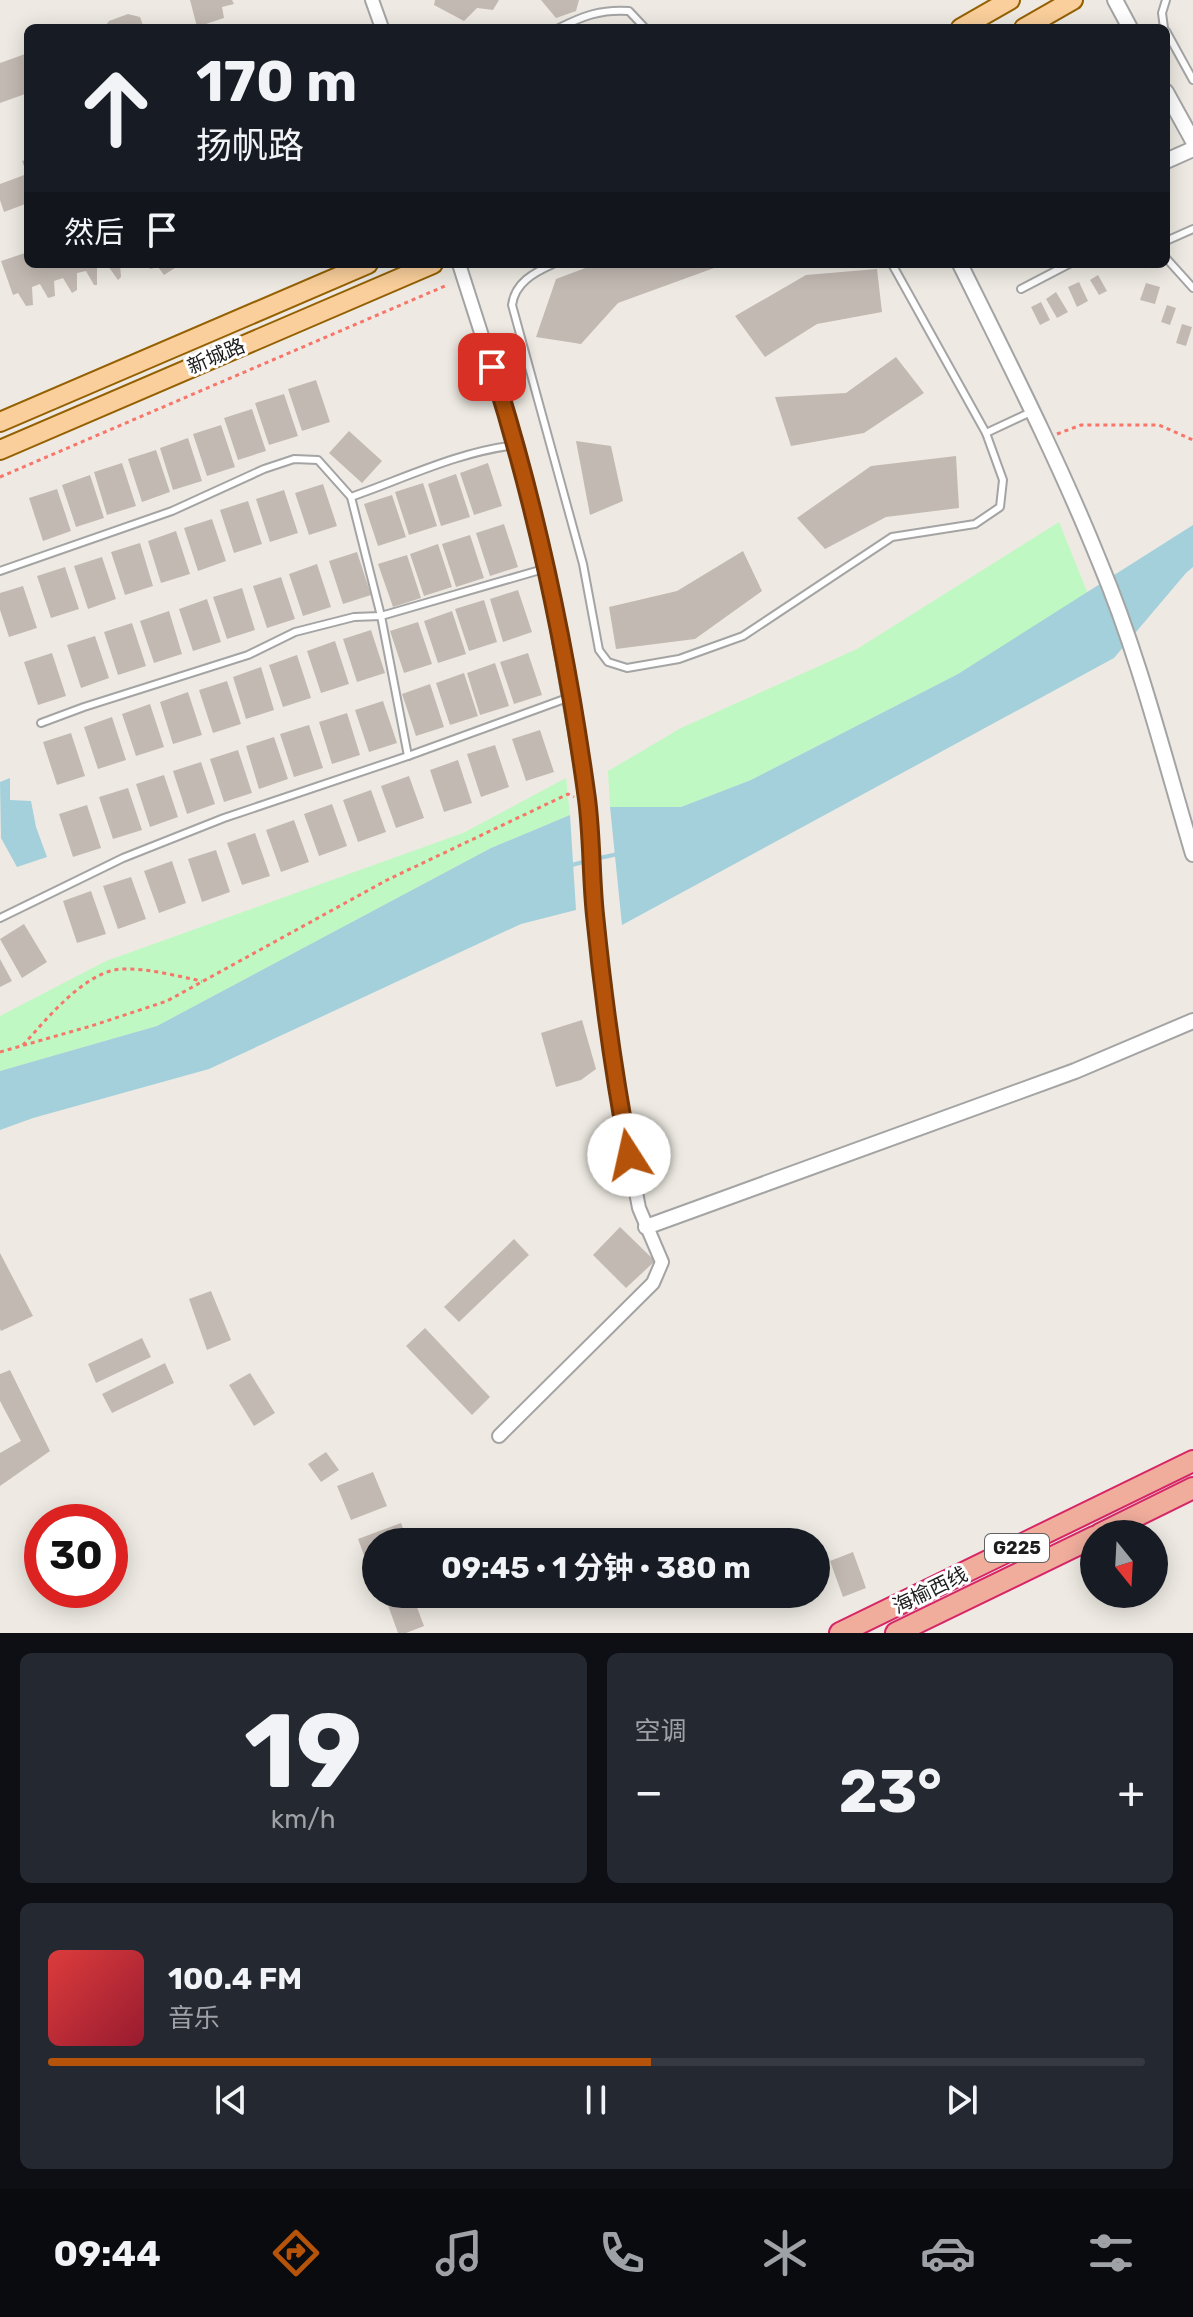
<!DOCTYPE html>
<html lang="zh">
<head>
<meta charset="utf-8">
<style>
	body { margin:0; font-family:Rubik,"Noto Sans SC",sans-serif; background:#242831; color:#f1f3f6; height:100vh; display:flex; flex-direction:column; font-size:30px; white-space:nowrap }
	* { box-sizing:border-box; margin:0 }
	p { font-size:26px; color:#9ea1a6 }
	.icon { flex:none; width:44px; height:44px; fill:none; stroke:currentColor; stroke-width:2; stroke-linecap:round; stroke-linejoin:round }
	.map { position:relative; height:1633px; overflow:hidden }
	.drawer { display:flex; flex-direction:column; gap:20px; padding:20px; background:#0d0f14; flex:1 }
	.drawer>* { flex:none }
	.top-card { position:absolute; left:24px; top:24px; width:1146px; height:244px; border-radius:12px; box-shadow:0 4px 20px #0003; background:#171b24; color:#f1f3f6; overflow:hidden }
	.needle { width:52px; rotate:162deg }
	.controls { position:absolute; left:1080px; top:1520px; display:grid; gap:16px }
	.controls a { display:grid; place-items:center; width:88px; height:88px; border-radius:50%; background:#171b24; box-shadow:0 4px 20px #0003; font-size:40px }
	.speed { position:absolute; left:24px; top:1504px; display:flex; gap:16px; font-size:40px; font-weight:700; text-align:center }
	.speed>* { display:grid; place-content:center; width:104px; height:104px; border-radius:50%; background:#171b24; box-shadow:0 4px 20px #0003; line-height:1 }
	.speed .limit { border:12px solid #d22; background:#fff; color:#111 }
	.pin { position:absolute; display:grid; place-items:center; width:68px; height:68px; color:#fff; margin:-34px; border-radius:16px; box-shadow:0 4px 12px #0006 }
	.me { position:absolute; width:88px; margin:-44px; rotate:350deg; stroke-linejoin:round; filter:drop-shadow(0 0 6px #0008) }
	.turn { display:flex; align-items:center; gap:28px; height:168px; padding:0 40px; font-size:36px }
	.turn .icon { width:104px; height:104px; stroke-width:2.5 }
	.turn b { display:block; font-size:56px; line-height:68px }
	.then { display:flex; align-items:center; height:76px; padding:0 40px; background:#0003; gap:16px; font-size:30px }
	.big { font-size:60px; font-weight:700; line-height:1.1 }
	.drawer .card { flex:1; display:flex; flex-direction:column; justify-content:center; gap:12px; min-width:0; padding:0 28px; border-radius:12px; background:#242831 }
	.drawer .dial { align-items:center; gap:0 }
	.dial b { font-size:104px; line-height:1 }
	.song { display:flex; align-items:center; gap:24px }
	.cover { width:96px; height:96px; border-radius:12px; background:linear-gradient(135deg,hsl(0 70% 55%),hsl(350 70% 35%)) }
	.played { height:8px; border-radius:4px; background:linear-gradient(90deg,#b45309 55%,#363941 55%) }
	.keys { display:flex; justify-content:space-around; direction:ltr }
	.heat { display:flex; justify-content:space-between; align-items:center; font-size:44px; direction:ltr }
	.drawer .tiles { flex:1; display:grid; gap:20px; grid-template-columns:1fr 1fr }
	.card:last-child { grid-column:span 2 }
	.trip { position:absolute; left:362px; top:1528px; width:468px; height:80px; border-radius:40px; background:#171b24; box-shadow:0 4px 20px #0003; font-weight:700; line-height:80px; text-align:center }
	.menu { display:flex; height:128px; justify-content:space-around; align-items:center; background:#090b0e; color:#9ea1a6 }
	.menu .icon { width:56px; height:56px }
	.menu .active { color:#b45309 }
	.menu b { font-size:36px; color:#f1f3f6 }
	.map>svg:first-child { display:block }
	.park { fill:#bff8c2 }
	.water { fill:#a3d0db }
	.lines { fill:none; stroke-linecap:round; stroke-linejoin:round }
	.stream { stroke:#a3d0db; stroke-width:4 }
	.building { fill:#c2b9b2 }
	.service-casing { stroke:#a4a4a4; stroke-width:10 }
	.minor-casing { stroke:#a4a4a4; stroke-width:16 }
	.tertiary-casing { stroke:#a4a4a4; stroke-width:18 }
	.primary-casing { stroke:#946002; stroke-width:22 }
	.trunk-casing { stroke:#d62667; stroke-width:24 }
	.path { stroke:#f8756a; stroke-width:3; stroke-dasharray:4 4; stroke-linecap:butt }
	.service { stroke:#fff; stroke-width:6 }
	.minor { stroke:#fff; stroke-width:12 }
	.tertiary { stroke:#fff; stroke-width:14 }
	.primary { stroke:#facf9b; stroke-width:18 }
	.trunk { stroke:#f0ad9c; stroke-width:20 }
	.route-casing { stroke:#753606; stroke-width:20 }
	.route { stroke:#b45309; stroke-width:14 }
	.labels { text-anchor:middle; stroke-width:6; stroke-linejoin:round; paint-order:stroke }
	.shield { fill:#fff; stroke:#616161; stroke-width:2 }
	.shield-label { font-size:18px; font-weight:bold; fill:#1d1d1d }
	.street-label { font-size:20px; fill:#1d1d1d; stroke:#fff }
</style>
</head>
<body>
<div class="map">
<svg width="1193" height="1633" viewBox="0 0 1193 1633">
	<rect width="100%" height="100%" fill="#eeeae3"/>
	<!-- park -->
	<g class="park">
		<polygon points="1059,522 1088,594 958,674 751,780 681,807 610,807 608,771 681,728 857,649"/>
		<polygon points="566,778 570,815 491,848 157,1026 0,1071 0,1016 106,961 463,833"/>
	</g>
	<!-- water -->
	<g class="water">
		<polygon points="1193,525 1193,567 1186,573 1114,658 622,925 610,807 681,807 751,780 958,674"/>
		<polygon points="10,778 10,800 31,801 36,827 47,857 17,867 1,838 0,782"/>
		<polygon points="570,815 576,910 521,924 209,1069 33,1118 0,1130 0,1071 157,1026 491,848"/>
	</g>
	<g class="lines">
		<!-- stream -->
		<g class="stream">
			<polyline points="595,859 618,854"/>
			<polyline points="568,866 587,861"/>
		</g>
	</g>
	<!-- building -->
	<g class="building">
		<polygon points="190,0 232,0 234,4 222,7 224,18 197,27"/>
		<polygon points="435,0 499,0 493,10 477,8 464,21 434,5"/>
		<polygon points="541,0 579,0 576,11 556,18"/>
		<polygon points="128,14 140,17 144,28 104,28 109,21"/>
		<polygon points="28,53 28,93 0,103 0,63"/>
		<polygon points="28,159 28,203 4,212 0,200 0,184 27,174 22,161"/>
		<polygon points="28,252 28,264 120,264 121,277 118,280 108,266 97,268 97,285 94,285 86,271 77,273 77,290 72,293 63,278 54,281 55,296 48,298 40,284 32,287 33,305 26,306 18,293 13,295 1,261"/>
		<polygon points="148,264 181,264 164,275 158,267 150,269"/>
		<polygon points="596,264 725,264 618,303 581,344 536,337 556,279"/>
		<polygon points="877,269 882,312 817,324 765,357 735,316 806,275"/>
		<polygon points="1098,275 1107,291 1099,295 1090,280"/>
		<polygon points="1079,282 1088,301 1077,307 1068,287"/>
		<polygon points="1146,283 1160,287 1155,304 1140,300"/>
		<polygon points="1056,292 1068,312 1057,318 1046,299"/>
		<polygon points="1041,302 1050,320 1040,325 1031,307"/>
		<polygon points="1167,305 1176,308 1170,325 1161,322"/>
		<polygon points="1182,324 1192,327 1186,346 1176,343"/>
		<polygon points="896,357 924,393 864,433 791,446 775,397 846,393"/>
		<polygon points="316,380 330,422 302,431 288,389"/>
		<polygon points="284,394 298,436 269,445 255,403"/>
		<polygon points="252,409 266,451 238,460 224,418"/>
		<polygon points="221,425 235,467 207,476 193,434"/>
		<polygon points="349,431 382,461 362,483 329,453"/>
		<polygon points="188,438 202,481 173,490 160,448"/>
		<polygon points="576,441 611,446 623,501 590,515"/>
		<polygon points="156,450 170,492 142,502 128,459"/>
		<polygon points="956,456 959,508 886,517 825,549 797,518 871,466"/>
		<polygon points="122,463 136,506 107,515 94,472"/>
		<polygon points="488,463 502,506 474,515 460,473"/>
		<polygon points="456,474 470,517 441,526 428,484"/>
		<polygon points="90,475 104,518 76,527 62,485"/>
		<polygon points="423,483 437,526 409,535 395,492"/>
		<polygon points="323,484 337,526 309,535 295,493"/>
		<polygon points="57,489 71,531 43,541 29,498"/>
		<polygon points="284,490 298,533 270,542 256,499"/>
		<polygon points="392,495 406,537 378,546 364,504"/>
		<polygon points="248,501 262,544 234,553 220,510"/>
		<polygon points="212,519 226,561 198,571 184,528"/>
		<polygon points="504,524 518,567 490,576 476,533"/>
		<polygon points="176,531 190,574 161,583 148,541"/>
		<polygon points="470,535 484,578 456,587 442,544"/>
		<polygon points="140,543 153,586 125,595 111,552"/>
		<polygon points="438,544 452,587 424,596 410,554"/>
		<polygon points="743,551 762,591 695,639 616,649 609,607 677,591"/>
		<polygon points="357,552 371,595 343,604 329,561"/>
		<polygon points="407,555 421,598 393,607 378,564"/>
		<polygon points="102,557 116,599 88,609 74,566"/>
		<polygon points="317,564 331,607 303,616 289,574"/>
		<polygon points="65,567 79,609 51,618 37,576"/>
		<polygon points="281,577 295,619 267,628 253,586"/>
		<polygon points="23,586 37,628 9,637 0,610 0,593"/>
		<polygon points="242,588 255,630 227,639 213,597"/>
		<polygon points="518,590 532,632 503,642 490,599"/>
		<polygon points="207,599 221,642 193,651 179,609"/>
		<polygon points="484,600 497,642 469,651 455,609"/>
		<polygon points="169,611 182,654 154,663 140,621"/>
		<polygon points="452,611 466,654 438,663 424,621"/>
		<polygon points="418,622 432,664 404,673 390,631"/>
		<polygon points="132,623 146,666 118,675 104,632"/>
		<polygon points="371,630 385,673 357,682 343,639"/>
		<polygon points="95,636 109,678 81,688 67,645"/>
		<polygon points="335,641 349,684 321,693 307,651"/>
		<polygon points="52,653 66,696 38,705 24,662"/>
		<polygon points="528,653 542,695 514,704 500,662"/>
		<polygon points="297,655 311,698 283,707 269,665"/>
		<polygon points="495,663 509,706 480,715 467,673"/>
		<polygon points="261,667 274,710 246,719 233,677"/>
		<polygon points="464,673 478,716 450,725 436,683"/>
		<polygon points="227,681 241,724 213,733 199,690"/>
		<polygon points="430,684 444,727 416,736 402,694"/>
		<polygon points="188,692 202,735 173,744 160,702"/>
		<polygon points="383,701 397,743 369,752 355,710"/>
		<polygon points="150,704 164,747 136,756 122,714"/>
		<polygon points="347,713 360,755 332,764 319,722"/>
		<polygon points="112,717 126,760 98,769 84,727"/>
		<polygon points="309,725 323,768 294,777 280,734"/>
		<polygon points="540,730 554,772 526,781 512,739"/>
		<polygon points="71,733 85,776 57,785 43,742"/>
		<polygon points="274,737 288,779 259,789 246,746"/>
		<polygon points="495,745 509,787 481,797 467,754"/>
		<polygon points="238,750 252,793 224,802 210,759"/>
		<polygon points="458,760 472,803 444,812 430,770"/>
		<polygon points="201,762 215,804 187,814 173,771"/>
		<polygon points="164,775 178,817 150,827 136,784"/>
		<polygon points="409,776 424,818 396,828 381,786"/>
		<polygon points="128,788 142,830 113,839 99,797"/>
		<polygon points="371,790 386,832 358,842 343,800"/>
		<polygon points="332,804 347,846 319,856 304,814"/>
		<polygon points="87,805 101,848 73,857 59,814"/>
		<polygon points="294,820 309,862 281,872 266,830"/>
		<polygon points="255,833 270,876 242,885 227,843"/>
		<polygon points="216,850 230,892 202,902 188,859"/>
		<polygon points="172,861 186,903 159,913 144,871"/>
		<polygon points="131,877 146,919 118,929 103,886"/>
		<polygon points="91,891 106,934 77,943 63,901"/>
		<polygon points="24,924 47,962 22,978 0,939"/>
		<polygon points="0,959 12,981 0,987"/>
		<polygon points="582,1020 596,1069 581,1080 556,1087 541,1033"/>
		<polygon points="620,1227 655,1261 626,1288 593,1255"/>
		<polygon points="514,1239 529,1255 459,1322 444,1307"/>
		<polygon points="0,1253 33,1316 1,1331 0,1329"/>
		<polygon points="211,1291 231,1340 207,1350 189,1299"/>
		<polygon points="425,1328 490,1397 472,1415 406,1346"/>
		<polygon points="142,1338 151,1357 96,1383 88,1364"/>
		<polygon points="165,1363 174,1383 112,1413 102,1394"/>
		<polygon points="10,1370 50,1451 0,1486 0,1453 21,1441 0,1401 0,1374"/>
		<polygon points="250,1373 275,1413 254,1426 229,1385"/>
		<polygon points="326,1452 339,1470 321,1482 308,1464"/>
		<polygon points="373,1472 387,1506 351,1520 337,1486"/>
		<polygon points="401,1523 408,1542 376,1542 376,1563 368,1566 358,1539"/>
		<polygon points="853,1552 866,1588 843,1597 830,1561"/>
		<polygon points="384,1594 412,1594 424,1626 406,1633 398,1633"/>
	</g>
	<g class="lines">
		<defs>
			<g id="service">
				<path d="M 559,28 C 583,16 601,9 629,11 L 645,28"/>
				<polyline points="1164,28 1162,13 1166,0"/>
				<polyline points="1166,31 1193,80"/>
				<polyline points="1166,241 1193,229"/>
				<polyline points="1166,258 1193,288"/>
				<path d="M 553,264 C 533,273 515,283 512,305 L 583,564 L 599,650 L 608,662 L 627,668 L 679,659 L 743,636 L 892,537 L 975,524 L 1000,507 L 1003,480 L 986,433 L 892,264"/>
				<polyline points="1021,289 1069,264"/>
				<polyline points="986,433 1033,411"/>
				<path d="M 351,497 C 405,478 460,451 517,445"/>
				<polyline points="0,571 172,511 264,469 294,459 318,460 351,497 381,616 408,756 224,818 123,858 0,918"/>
				<polyline points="41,723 84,707 248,655 295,632 354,617 381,616 547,568"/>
				<polyline points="408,756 570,697"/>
			</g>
			<g id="minor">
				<polyline points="372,0 382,28"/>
				<polyline points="459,264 517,445 544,553 587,802 595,915 619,1103 639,1208 662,1262 653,1283 499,1436"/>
			</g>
			<g id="tertiary">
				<polyline points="1115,0 1130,28"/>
				<polyline points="1166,92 1193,141"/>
				<polyline points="1166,161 1193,149"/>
				<path d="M 960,264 C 1009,363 1059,461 1100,563 C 1139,656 1164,757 1193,854"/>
				<polyline points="646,1227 1075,1071 1193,1021"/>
			</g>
			<g id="primary">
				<polyline points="961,28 1010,0"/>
				<polyline points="1024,28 1073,0"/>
				<polyline points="0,422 368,264"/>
				<polyline points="0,450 433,264"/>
			</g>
			<g id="trunk">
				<polyline points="1100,1534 1193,1488"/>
				<polyline points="840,1633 1193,1461"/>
				<polyline points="896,1633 1094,1537"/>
			</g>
		</defs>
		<!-- service casing -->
		<use href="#service" class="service-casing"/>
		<!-- minor casing -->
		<use href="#minor" class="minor-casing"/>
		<!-- tertiary casing -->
		<use href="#tertiary" class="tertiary-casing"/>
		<!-- primary casing -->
		<use href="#primary" class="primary-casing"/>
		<!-- trunk casing -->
		<use href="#trunk" class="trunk-casing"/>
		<!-- path -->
		<g class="path">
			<polyline points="1057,434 1081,425 1159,425 1193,440"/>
			<polyline points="0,477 445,286"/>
			<path d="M 23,1045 C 47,1019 84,972 121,969 C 148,968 176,976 202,981"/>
			<polyline points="0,1052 91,1026 167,1001 387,880 568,794 574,797"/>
		</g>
		<!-- service -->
		<use href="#service" class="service"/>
		<!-- minor -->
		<use href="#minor" class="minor"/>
		<!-- tertiary -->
		<use href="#tertiary" class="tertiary"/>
		<!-- primary -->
		<use href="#primary" class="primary"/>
		<!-- trunk -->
		<use href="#trunk" class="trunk"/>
	</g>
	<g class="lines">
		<defs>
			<path id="route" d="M 492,367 C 537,508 567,653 587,799 C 592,838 591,876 595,915 C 603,995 614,1076 629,1155"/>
		</defs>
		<!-- route casing -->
		<use href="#route" class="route-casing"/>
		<!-- route -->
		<use href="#route" class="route"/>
	</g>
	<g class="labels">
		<!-- shield labels -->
		<rect class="shield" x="985" y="1534" width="64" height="28" rx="6"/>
		<g class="shield-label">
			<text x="1017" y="1554">G225</text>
		</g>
		<!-- street labels -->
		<g class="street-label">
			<text transform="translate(216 356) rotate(-23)" y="7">新城路</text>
			<text transform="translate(930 1590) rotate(-26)" y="7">海榆西线</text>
		</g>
	</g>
</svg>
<div class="controls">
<a><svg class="needle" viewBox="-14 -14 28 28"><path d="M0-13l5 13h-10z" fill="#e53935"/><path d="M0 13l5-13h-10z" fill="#9ea1a6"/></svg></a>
</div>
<div class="speed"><div class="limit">30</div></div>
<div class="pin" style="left:492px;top:367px;background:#d93025"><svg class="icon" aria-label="arrive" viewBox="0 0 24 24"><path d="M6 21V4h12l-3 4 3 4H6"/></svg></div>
<svg class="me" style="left:629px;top:1155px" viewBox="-20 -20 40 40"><circle r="19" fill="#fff"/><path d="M0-13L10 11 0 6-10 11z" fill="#b45309"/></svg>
<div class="trip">09:45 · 1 分钟 · 380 m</div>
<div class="top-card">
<div class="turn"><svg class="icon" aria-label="ahead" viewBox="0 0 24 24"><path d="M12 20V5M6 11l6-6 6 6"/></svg><div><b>170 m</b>扬帆路</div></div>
<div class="then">然后<svg class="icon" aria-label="arrive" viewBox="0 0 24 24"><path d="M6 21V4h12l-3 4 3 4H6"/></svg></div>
</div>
</div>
<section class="drawer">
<div class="tiles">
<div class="card dial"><b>19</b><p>km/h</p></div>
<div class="card"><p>空调</p>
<div class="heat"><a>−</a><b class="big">23°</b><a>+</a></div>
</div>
<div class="card">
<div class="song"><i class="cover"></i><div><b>100.4 FM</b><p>音乐</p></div></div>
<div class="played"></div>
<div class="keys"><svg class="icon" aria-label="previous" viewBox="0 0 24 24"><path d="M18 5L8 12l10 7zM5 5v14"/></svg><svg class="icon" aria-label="pause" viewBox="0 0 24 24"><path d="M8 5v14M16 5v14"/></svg><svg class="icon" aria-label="next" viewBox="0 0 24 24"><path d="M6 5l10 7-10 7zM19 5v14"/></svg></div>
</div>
</div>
</section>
<nav class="menu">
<b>09:44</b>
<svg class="icon active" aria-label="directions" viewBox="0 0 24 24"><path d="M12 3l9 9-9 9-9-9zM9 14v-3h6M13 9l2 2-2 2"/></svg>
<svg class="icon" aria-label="music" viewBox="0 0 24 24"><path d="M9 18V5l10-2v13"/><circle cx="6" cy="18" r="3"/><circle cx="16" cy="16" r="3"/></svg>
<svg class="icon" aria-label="phone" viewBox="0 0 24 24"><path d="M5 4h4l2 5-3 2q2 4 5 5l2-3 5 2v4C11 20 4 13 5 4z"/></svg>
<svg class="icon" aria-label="climate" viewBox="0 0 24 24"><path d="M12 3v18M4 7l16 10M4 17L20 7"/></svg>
<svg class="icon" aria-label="car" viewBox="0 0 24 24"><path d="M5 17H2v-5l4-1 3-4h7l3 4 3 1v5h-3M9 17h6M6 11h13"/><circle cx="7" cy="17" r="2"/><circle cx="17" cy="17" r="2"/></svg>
<svg class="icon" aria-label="filters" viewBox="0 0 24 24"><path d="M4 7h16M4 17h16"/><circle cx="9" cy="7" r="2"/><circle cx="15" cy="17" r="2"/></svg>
</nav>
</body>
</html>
